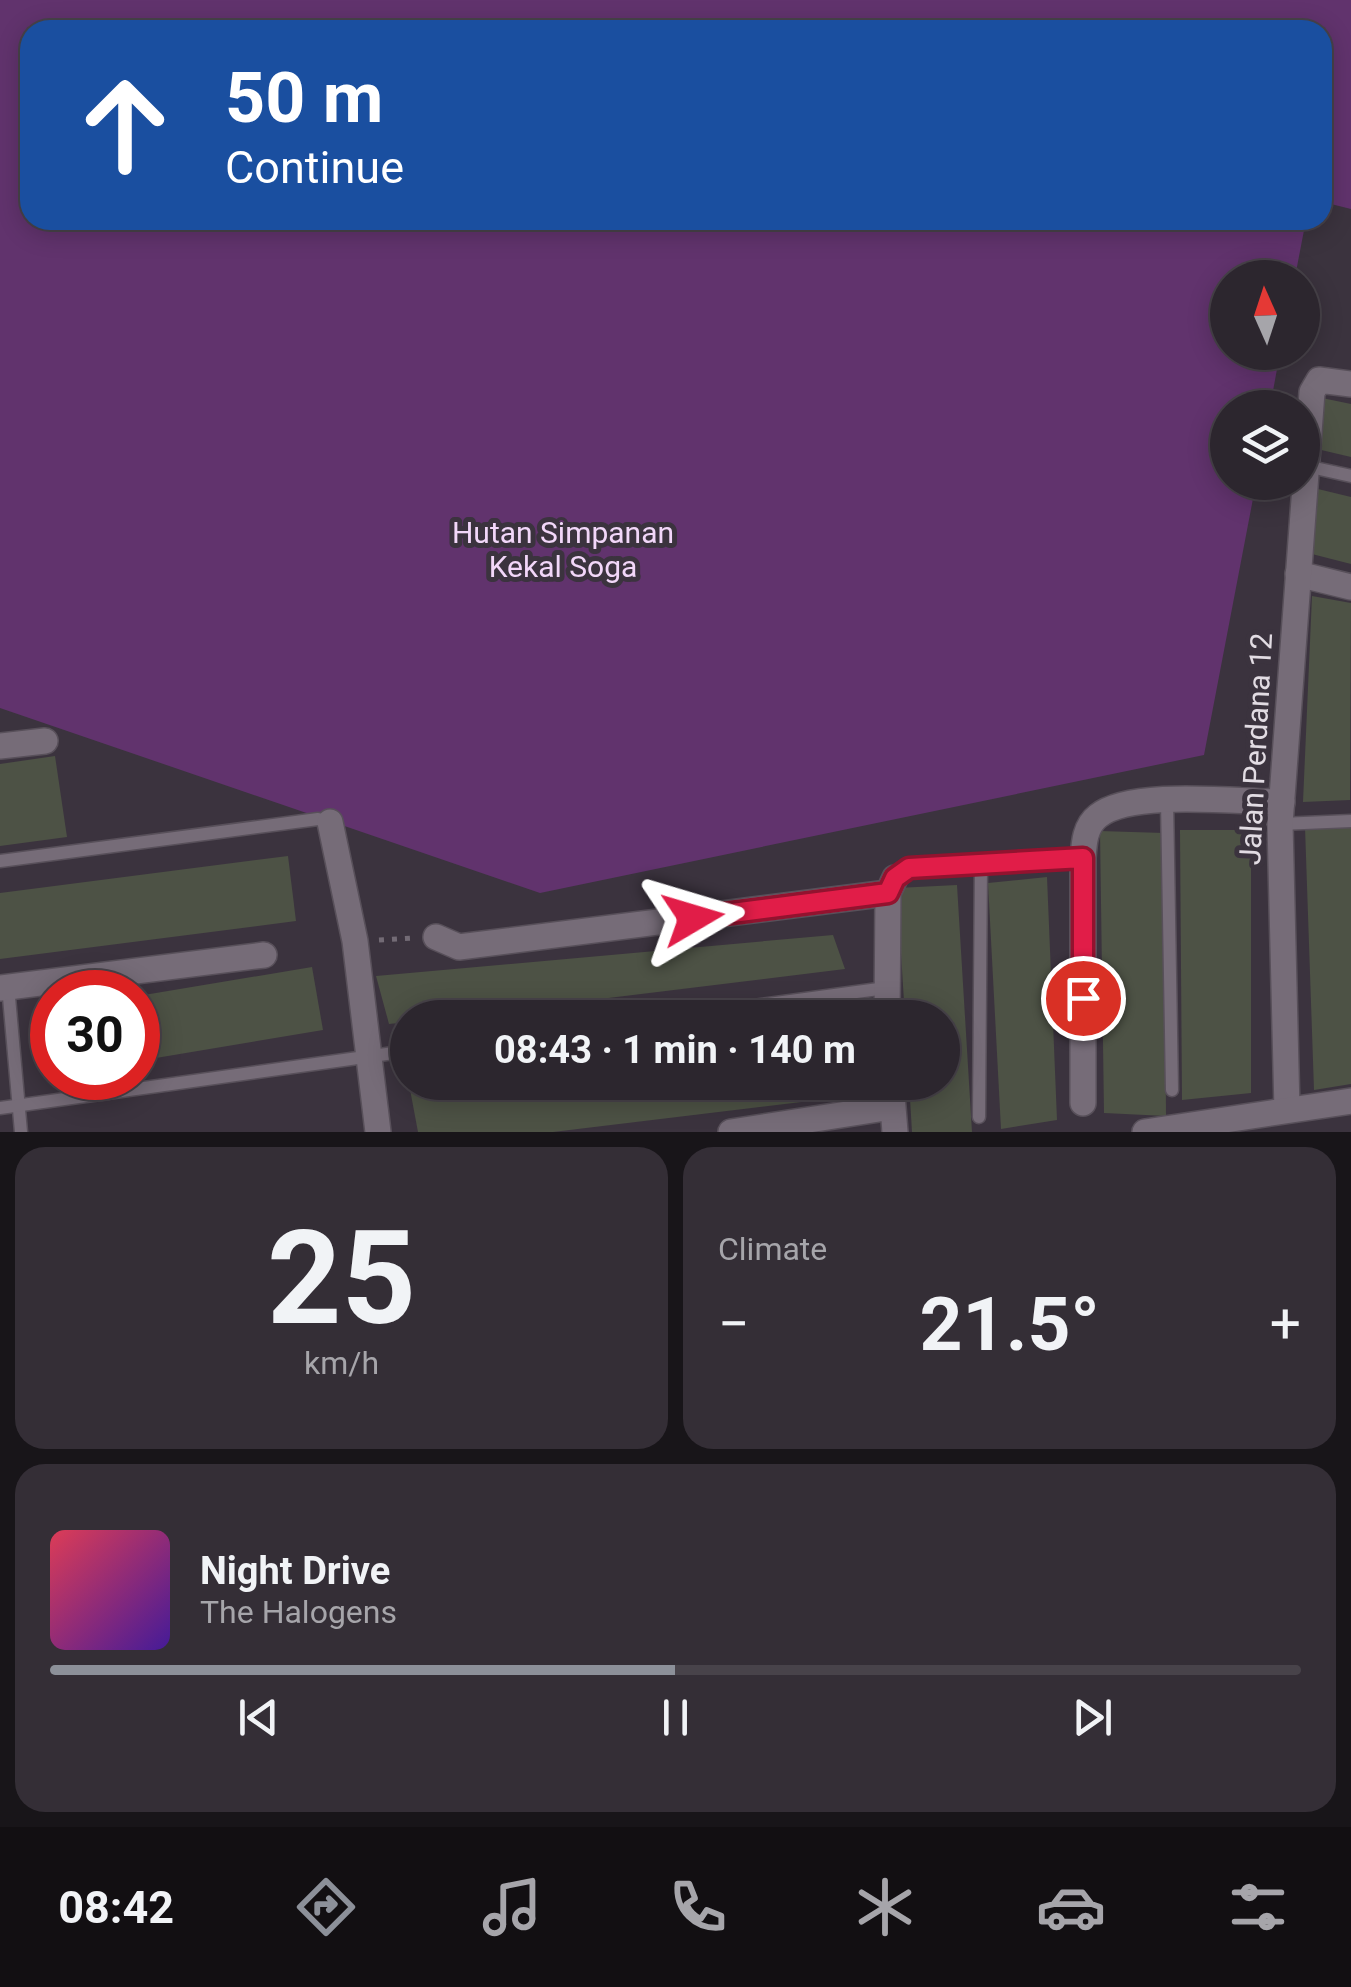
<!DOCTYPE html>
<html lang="en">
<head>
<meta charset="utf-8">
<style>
	body { margin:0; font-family:Roboto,sans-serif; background:#342e36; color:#f1f3f6; height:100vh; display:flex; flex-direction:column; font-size:38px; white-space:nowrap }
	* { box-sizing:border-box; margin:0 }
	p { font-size:32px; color:#a6a5aa }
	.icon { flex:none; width:55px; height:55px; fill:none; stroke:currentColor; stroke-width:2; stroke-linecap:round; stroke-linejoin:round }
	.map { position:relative; height:1132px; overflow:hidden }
	.details { display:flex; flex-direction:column; gap:15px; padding:15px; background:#181519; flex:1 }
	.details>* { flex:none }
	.banner { position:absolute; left:20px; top:20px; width:1312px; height:210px; border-radius:30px; box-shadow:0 5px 25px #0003,0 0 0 2px #48434a; background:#1a4fa0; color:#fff; overflow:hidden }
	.needle { width:65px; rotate:357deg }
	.fabs { position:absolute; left:1210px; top:260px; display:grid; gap:20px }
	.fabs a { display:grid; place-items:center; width:110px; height:110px; border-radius:50%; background:#2c262e; box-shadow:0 5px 25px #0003,0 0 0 2px #48434a; font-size:50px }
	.speed { position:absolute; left:30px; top:970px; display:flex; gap:20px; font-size:50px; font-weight:700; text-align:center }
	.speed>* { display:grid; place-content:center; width:130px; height:130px; border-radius:50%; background:#2c262e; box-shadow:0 5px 25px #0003,0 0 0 2px #48434a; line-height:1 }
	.speed .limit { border:15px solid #d22; background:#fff; color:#111 }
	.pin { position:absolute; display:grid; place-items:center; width:85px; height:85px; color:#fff; margin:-42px; border:5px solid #fff; border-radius:50%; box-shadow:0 2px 10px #0007 }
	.me { position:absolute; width:110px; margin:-55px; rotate:83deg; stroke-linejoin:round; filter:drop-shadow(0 0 8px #0008) }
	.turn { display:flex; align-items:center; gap:35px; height:210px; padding:0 40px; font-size:45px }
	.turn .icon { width:130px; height:130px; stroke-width:2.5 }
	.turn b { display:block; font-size:70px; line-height:85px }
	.big { font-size:75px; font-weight:700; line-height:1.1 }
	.details .widget { flex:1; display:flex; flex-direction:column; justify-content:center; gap:15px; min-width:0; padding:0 35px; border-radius:30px; background:#342e36 }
	.details .dial { align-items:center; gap:0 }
	.dial b { font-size:130px; line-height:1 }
	.song { display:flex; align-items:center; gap:30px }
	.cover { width:120px; height:120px; border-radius:15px; background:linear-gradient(135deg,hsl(350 70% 55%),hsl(260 70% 35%)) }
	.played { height:10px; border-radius:5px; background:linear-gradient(90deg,#8c9099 50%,#48434a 50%) }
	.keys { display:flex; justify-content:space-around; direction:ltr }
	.heat { display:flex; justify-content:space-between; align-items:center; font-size:55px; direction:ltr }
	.details .tiles { flex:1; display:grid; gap:15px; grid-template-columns:1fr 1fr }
	.widget:last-child { grid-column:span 2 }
	.trip { position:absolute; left:390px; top:1000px; width:570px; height:100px; border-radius:50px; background:#2c262e; box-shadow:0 5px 25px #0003,0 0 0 2px #48434a; font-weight:700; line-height:100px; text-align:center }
	.dock { display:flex; height:160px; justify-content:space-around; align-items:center; background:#120f12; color:#a6a5aa }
	.dock .icon { width:70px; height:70px }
	.dock .on { color:#8c9099 }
	.dock b { font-size:45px; color:#f1f3f6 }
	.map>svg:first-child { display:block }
	.green { fill:#61336d }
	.building { fill:#4d5245 }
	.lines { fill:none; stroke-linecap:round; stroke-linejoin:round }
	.service-casing { stroke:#58505a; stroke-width:15 }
	.minor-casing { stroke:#58505a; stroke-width:28 }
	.path { stroke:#736b75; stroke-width:5; stroke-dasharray:5 8; stroke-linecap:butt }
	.service { stroke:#766c78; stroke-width:12 }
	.minor { stroke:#766c78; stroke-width:25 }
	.route-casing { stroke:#92132f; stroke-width:25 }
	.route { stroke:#e11d48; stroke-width:18 }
	.labels { text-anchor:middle; stroke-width:10; stroke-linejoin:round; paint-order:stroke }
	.park-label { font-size:30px; fill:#f2d7f9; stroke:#3b333e }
	.street-label { font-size:30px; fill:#e2dce3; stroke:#3b333e }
</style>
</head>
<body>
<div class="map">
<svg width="1351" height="1132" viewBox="0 0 1351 1132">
	<rect width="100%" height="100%" fill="#3b333e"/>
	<!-- green -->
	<polygon class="green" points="0,0 1351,0 1351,209 1323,202 1322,30 30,30 30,220 1306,220 1295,277 1228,278 1228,352 1280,353 1270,407 1228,408 1228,482 1256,483 1204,755 540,893 0,708"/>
	<!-- building -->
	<g class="building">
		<polygon points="1322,398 1351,404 1351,457 1317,449"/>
		<polygon points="1318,489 1351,497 1351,564 1308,553"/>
		<polygon points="1312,596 1351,603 1350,800 1303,802"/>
		<polygon points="55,756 67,837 0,846 0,764"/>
		<polygon points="1351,825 1351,1084 1314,1090 1305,827"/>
		<polygon points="1180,830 1251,830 1251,1093 1182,1100"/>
		<polygon points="1100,831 1164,833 1166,1116 1104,1113"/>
		<polygon points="288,856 296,921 0,959 0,893"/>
		<polygon points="1047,877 1057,1120 1001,1129 988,883"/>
		<polygon points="957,885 972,1132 912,1132 909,1082 942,1082 942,1018 905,1018 897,888"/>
		<polygon points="833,935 845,969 444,1018 408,1018 408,1022 389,1024 376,976"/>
		<polygon points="312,967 323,1030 138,1061 138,996"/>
		<polygon points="52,1010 52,1067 50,1067 41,1012"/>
		<polygon points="857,1082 860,1095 553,1132 418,1132 409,1084"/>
	</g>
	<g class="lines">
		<defs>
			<g id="service">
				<polyline points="1306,466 1351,476"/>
				<polyline points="1167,801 1172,1090"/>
				<polyline points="1280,824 1351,821"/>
				<polyline points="0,861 318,819 330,822"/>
				<polyline points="895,878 909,867 1083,858"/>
				<polyline points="8,986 21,1132"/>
				<polyline points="664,1018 886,988"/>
				<polyline points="0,1108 408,1051"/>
				<polyline points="979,1117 981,862"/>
			</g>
			<g id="minor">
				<polyline points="1298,574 1351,587"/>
				<polyline points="0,746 45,741"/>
				<polyline points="330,822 355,941 378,1132"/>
				<polyline points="436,937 459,947 888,893"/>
				<polyline points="0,988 264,955"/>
				<polyline points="887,1018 888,893 895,878"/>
				<polyline points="891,1082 895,1132"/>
				<path d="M 1083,1103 L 1083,858 C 1084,843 1085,826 1098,816 C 1131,789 1239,802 1282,802"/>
				<polyline points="1287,1110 1280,824 1312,392 1319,380 1351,384"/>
				<polyline points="731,1132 892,1107"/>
				<polyline points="1145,1132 1351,1101"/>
			</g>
		</defs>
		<!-- service casing -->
		<use href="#service" class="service-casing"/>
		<!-- minor casing -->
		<use href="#minor" class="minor-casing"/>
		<!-- path -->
		<polyline class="path" points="379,940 413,938"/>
		<!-- service -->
		<use href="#service" class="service"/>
		<!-- minor -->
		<use href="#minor" class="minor"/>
	</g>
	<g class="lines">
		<defs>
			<polyline id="route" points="693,918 888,893 895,878 909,868 1083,858 1083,998"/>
		</defs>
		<!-- route casing -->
		<use href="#route" class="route-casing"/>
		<!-- route -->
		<use href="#route" class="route"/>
	</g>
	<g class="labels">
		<!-- park labels -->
		<g class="park-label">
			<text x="563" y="543">Hutan Simpanan<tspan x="563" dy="34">Kekal Soga</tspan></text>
		</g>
		<!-- street labels -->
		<g class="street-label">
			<text transform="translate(1256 749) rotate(-87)" y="10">Jalan Perdana 12</text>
		</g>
	</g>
</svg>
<div class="fabs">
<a><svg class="needle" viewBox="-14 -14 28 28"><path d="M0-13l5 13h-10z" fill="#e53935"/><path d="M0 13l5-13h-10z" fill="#a6a5aa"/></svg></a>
<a><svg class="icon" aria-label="layers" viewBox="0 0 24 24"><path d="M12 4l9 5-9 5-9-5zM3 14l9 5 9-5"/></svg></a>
</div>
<div class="speed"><div class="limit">30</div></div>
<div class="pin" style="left:1083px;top:998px;background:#d93025"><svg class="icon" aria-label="arrive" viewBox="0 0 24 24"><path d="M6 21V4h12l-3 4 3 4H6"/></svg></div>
<svg class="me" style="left:693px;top:918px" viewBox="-20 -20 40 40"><path d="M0-17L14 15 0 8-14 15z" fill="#e11d48" stroke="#fff" stroke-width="4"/></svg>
<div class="trip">08:43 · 1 min · 140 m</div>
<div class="banner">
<div class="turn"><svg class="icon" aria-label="ahead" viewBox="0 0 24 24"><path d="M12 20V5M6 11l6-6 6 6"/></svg><div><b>50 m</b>Continue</div></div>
</div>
</div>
<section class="details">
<div class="tiles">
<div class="widget dial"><b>25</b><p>km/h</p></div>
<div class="widget"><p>Climate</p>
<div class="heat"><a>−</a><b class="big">21.5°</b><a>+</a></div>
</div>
<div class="widget">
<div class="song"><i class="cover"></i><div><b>Night Drive</b><p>The Halogens</p></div></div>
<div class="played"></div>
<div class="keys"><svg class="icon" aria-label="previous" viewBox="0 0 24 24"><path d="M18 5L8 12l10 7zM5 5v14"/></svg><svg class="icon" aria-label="pause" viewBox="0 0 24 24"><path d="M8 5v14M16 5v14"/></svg><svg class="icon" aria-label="next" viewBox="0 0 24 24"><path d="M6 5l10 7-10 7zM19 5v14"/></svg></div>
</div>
</div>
</section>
<nav class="dock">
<b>08:42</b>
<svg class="icon on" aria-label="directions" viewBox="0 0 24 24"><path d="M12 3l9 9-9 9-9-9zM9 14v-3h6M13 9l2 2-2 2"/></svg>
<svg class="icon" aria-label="music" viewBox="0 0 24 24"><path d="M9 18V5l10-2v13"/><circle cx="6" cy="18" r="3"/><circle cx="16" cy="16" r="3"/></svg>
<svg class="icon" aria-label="phone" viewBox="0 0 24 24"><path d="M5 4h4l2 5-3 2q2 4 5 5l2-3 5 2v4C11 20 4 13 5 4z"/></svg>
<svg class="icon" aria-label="climate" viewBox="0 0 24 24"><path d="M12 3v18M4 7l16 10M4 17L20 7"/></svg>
<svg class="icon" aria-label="car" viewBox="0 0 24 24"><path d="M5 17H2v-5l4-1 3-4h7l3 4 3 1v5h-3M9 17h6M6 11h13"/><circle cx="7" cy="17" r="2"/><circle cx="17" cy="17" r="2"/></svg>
<svg class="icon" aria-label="filters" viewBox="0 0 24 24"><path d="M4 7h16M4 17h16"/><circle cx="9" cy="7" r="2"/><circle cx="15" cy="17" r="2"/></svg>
</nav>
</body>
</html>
